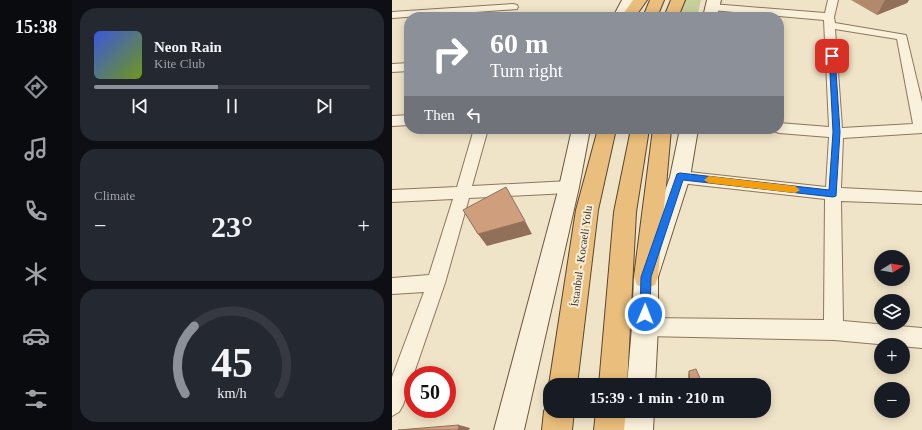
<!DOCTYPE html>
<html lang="en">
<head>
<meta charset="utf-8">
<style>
	body { margin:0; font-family:"Times New Roman",serif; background:#242831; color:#f1f3f6; height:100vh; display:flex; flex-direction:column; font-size:15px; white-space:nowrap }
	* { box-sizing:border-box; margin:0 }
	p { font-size:13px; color:#9ea1a6 }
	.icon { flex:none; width:22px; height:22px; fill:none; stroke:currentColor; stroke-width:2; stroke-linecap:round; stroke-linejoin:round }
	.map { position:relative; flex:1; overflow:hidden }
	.sheet { display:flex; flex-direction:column; gap:8px; padding:8px; background:#0d0f14; width:320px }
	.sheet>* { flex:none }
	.hud { position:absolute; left:12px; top:12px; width:380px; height:122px; border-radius:16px; box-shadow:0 2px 10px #0003; background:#8c9099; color:#fff; overflow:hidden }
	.needle { width:26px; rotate:79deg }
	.buttons { position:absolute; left:482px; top:250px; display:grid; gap:8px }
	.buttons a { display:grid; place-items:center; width:36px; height:36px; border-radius:50%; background:#171b24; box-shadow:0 2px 10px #0003; font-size:20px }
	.speed { position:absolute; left:12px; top:366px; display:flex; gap:8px; font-size:20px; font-weight:700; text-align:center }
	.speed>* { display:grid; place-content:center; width:52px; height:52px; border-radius:50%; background:#171b24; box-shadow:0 2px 10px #0003; line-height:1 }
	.speed .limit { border:6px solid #d22; background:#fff; color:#111 }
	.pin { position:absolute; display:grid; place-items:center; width:34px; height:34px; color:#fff; margin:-17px; border-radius:8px; box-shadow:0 2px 6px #0006 }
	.me { position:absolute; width:44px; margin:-22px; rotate:1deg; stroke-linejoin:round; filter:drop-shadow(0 0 3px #0008) }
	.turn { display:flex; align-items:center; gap:14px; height:84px; padding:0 20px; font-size:18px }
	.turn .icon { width:52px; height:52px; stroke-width:2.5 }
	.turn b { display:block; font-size:28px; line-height:34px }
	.then { display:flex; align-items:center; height:38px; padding:0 20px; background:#0003; gap:8px; font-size:15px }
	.big { font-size:30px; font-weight:700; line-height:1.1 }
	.sheet .card { flex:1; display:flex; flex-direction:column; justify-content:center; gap:6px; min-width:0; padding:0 14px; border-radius:16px; background:#242831 }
	.sheet .dial { align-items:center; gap:0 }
	.dial svg { height:104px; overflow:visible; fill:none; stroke:#363941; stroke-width:7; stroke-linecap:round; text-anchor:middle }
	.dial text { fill:#f1f3f6; stroke:none }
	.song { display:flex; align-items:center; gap:12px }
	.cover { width:48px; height:48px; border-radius:6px; background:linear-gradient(135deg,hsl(230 70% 55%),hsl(80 70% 35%)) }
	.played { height:4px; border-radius:2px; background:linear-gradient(90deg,#8c9099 45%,#363941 45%) }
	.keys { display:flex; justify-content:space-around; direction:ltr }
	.heat { display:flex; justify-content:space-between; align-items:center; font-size:22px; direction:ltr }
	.trip { position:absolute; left:151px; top:378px; width:228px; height:40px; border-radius:16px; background:#171b24; box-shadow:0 2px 10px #0003; font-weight:700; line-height:40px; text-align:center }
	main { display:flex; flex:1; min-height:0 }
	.dock { display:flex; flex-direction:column; width:72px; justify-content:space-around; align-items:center; background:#090b0e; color:#9ea1a6 }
	.dock .icon { width:28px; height:28px }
	.dock .selected { color:#8c9099 }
	.dock b { font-size:18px; color:#f1f3f6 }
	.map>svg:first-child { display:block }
	.green { fill:#c9cf9b }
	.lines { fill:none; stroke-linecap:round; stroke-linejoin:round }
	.minor-casing { stroke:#8d765c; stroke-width:2 }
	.secondary-casing { stroke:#6f573f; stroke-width:2 }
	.trunk-casing { stroke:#5b4430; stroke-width:2 }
	.minor { fill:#faf1dc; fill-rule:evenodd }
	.secondary { fill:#faf1dc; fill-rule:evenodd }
	.trunk { fill:#eabe7c; fill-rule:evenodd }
	.wall { fill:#b2896c }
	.shaded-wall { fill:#916f58 }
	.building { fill:#cf9f7d; stroke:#916f58 }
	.route { fill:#1a73e8; stroke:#114b97 }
	.slow { fill:#f59e0b }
	.labels { text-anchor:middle; stroke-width:4; stroke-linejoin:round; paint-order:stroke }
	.street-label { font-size:11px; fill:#3d2e20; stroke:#f7eed8 }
</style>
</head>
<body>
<main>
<nav class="dock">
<b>15:38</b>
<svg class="icon selected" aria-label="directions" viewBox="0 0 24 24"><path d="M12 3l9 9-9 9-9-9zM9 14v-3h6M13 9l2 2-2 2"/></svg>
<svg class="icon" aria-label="music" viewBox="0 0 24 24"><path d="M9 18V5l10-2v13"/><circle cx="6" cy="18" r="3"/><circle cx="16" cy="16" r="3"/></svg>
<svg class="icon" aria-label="phone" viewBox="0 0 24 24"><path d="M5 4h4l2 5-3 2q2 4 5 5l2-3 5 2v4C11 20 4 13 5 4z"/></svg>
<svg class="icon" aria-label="climate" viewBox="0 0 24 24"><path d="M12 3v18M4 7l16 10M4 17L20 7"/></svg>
<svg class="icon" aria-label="car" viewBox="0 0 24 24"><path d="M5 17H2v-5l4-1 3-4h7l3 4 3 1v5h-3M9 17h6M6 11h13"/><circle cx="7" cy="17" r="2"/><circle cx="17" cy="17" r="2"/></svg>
<svg class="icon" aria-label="filters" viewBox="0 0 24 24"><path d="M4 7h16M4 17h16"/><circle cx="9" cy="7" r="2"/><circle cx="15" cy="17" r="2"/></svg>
</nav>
<section class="sheet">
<div class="card">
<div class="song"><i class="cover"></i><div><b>Neon Rain</b><p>Kite Club</p></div></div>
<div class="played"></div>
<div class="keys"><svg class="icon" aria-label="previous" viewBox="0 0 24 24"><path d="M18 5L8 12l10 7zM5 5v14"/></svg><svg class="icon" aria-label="pause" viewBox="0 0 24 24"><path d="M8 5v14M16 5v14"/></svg><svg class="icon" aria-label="next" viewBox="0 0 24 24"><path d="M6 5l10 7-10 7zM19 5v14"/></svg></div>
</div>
<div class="card"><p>Climate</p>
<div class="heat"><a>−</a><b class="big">23°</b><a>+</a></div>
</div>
<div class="card dial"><svg viewBox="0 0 100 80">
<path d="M14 69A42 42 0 1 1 86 69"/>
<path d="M14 69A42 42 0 0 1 21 17" stroke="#8c9099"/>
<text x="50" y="56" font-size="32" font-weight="700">45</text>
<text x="50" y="72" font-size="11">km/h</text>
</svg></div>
</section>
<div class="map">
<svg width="530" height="430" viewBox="0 0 530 430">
	<rect width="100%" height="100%" fill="#f0e4c8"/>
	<!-- green -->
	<polygon class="green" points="292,0 309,0 305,17 288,17 289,7"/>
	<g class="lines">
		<defs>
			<g id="minor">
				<path d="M 436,0 L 446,0 L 442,17 L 443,23 L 514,35 L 530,102 L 530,133 L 451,138 L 449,188 L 530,192 L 530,204 L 449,201 L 451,321 L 530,328 L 530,348 L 442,340 L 253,336 L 246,334 L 243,327 L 246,320 L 253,318 L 432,320 L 433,199 L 288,183 L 283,181 L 281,177 L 283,173 L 288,171 L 434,187 L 437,137 L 387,133 L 382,131 L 381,129 L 387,129 L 387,123 L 437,127 L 432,20 L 320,10 L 315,7 L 320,4 L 433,13 ZM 443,29 L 505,39 L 521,124 L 450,128 Z"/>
				<polygon points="121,4 125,5 126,7 125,9 0,18 0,12"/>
				<polygon points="17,63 17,71 0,72 0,64"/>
				<polygon points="17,115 17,125 0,126 0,116"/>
				<polygon points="82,129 96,129 80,186 177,181 182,183 185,187 182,191 177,193 77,198 53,283 11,405 7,412 0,416 0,377 32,292 0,294 0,278 37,275 61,199 0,202 0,190 65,187"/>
			</g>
			<g id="secondary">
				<polygon points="230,0 244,0 235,17 221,17"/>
				<polygon points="315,0 329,0 325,17 311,17"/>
				<polygon points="180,129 198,129 187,187 132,430 102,430 167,187"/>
				<polygon points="288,129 306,129 298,177 266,277 266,327 263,385 235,385 240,327 242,277 278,177"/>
				<polygon points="232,411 262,411 261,430 231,430"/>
			</g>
			<g id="trunk">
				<polygon points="241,0 255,0 243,17 229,17"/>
				<polygon points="258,0 272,0 265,17 251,17"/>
				<polygon points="279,0 293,0 286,17 272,17"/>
				<polygon points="206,129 224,129 206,210 185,385 158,385 158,388 157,385 184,210"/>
				<polygon points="239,129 257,129 244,212 235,385 207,385 222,212"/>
				<polygon points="261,129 279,129 266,277 263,285 254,288 245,285 242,277"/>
				<polygon points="158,400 158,411 182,411 180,430 150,430 152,411"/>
				<polygon points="204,411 234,411 232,430 202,430"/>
			</g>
		</defs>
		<!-- minor casing -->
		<use href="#minor" class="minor-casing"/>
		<!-- secondary casing -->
		<use href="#secondary" class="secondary-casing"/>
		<!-- trunk casing -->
		<use href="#trunk" class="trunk-casing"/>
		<!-- minor -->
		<use href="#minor" class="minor"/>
		<!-- secondary -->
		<use href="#secondary" class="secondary"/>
		<!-- trunk -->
		<use href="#trunk" class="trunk"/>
	</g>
	<!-- wall -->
	<g class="wall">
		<polygon points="459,0 517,0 515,3 485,15"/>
		<polygon points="297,371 311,385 296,385 296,375"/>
		<polygon points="297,411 352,411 350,413 297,416"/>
	</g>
	<!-- shaded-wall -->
	<g class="shaded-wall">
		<polygon points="493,0 517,0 515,3 485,15"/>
		<polygon points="133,221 140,234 95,246 86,234"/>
		<polygon points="67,425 78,428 77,430 66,430"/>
	</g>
	<!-- building -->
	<g class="building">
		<polygon points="114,187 133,221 86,234 71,210"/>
		<polygon points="304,369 311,385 298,385 297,371"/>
		<polygon points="298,411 337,411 298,413"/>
		<polygon points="67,425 66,430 6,430"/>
	</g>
	<!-- route -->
	<polygon class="route" points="437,54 443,56 448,132 444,196 441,197 291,180 259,277 258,314 257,318 253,319 249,318 248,314 249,277 285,174 288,173 437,190 441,132"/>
	<!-- slow -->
	<polygon class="slow" points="317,176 403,186 408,190 403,193 317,183 312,180"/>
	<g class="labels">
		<!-- street labels -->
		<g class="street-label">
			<text transform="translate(189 256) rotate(-82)" y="4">İstanbul - Kocaeli Yolu</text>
		</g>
	</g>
</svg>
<div class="buttons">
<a><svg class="needle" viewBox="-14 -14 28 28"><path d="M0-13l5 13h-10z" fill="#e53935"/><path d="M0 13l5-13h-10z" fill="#9ea1a6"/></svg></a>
<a><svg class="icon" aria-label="layers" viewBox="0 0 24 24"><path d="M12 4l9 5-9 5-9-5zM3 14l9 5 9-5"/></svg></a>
<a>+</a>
<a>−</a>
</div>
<div class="speed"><div class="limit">50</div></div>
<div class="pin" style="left:440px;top:56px;background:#d93025"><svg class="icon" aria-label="arrive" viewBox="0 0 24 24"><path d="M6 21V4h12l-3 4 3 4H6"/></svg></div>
<svg class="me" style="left:253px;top:314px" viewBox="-20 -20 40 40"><circle r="17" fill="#1a73e8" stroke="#fff" stroke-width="3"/><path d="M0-11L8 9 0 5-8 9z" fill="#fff"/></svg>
<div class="trip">15:39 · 1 min · 210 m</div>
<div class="hud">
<div class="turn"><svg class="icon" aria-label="right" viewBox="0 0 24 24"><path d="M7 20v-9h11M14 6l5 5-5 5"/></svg><div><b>60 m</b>Turn right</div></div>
<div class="then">Then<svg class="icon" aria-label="left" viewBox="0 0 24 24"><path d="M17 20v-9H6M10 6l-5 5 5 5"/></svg></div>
</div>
</div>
</main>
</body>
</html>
